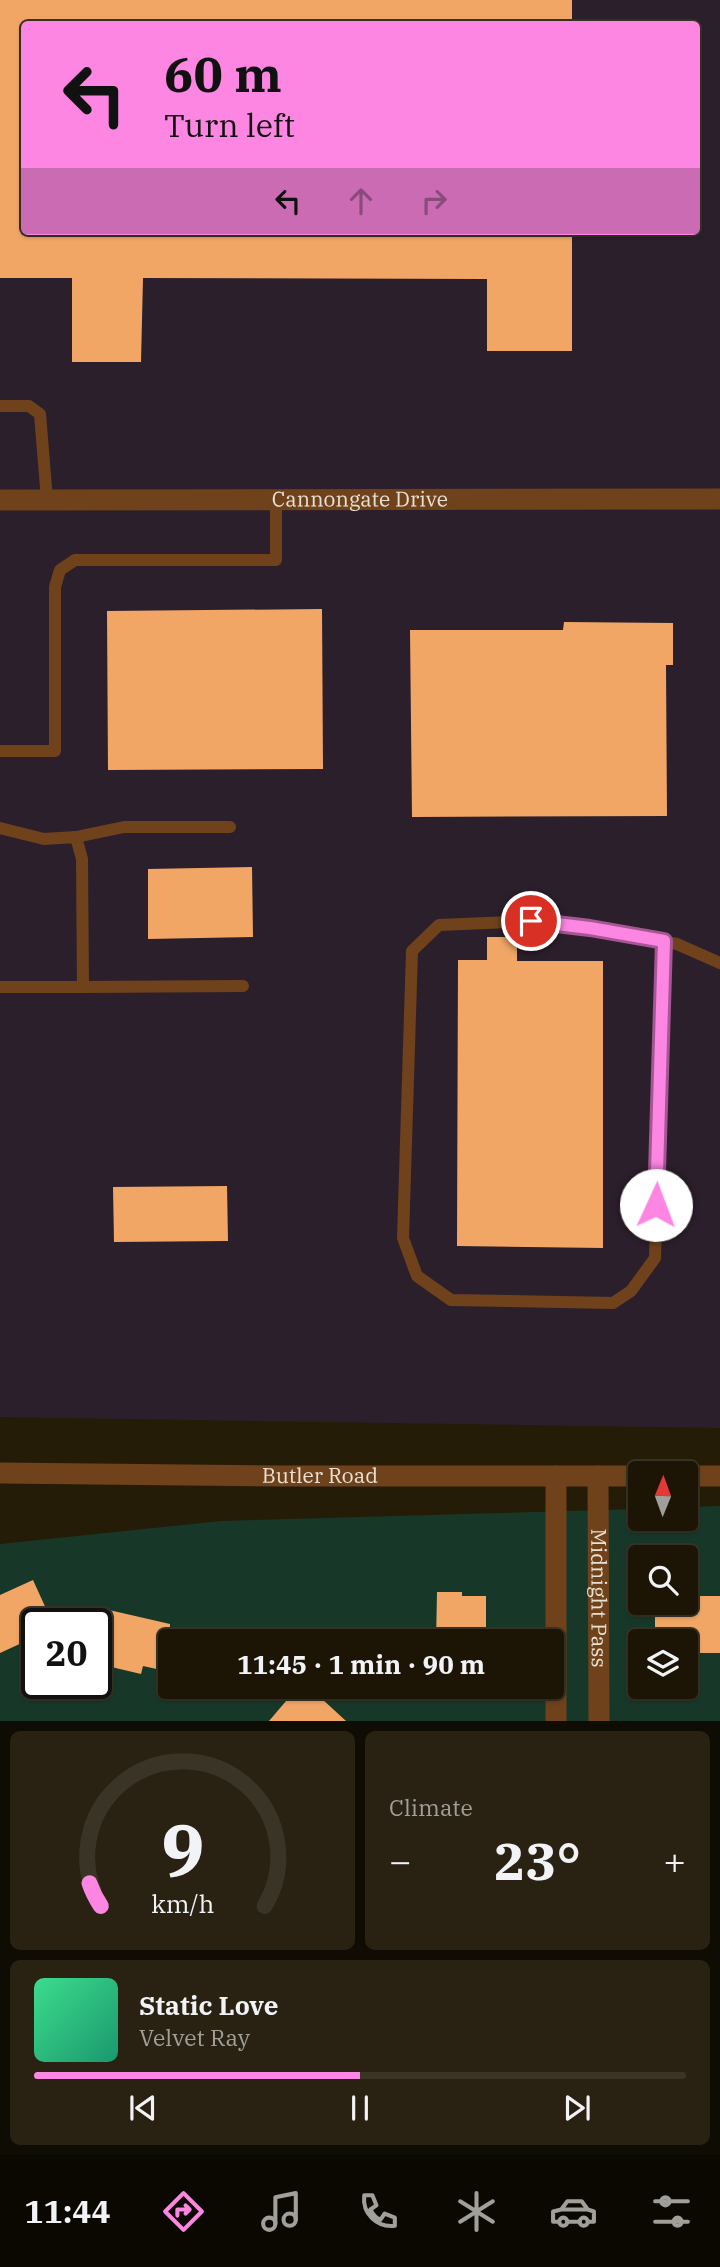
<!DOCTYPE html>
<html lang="en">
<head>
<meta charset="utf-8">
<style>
	body { margin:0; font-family:"IBM Plex Serif",serif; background:#292213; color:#f1f3f6; height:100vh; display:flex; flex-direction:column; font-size:26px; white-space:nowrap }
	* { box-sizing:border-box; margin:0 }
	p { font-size:23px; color:#a09f9a }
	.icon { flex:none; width:38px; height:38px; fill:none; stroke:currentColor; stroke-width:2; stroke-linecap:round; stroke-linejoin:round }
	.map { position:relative; height:1721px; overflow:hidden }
	.panel { display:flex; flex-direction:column; gap:10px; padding:10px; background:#0f0c03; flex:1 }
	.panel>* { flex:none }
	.top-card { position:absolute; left:21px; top:21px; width:679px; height:214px; border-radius:7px; box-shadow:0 2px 5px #0004,0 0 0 2px #3a3427; background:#fd86e2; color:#111; overflow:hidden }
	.needle { width:46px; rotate:1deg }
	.fabs { position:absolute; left:628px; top:1461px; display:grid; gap:14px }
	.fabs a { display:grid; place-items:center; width:70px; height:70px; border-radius:7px; background:#1c1505; box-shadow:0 2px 5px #0004,0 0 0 2px #3a3427; font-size:35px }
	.speed { position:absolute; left:21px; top:1608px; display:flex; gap:14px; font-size:35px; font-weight:700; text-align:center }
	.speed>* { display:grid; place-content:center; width:91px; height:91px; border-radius:50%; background:#1c1505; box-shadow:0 2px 5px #0004,0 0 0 2px #3a3427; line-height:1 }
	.speed .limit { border:4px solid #111; border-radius:10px; background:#fff; color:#111 }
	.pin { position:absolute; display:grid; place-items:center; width:60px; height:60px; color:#fff; margin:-30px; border:4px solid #fff; border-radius:50%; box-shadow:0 2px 7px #0007 }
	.me { position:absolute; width:77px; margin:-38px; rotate:2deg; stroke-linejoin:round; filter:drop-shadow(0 0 5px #0008) }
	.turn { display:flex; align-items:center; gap:24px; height:147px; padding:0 28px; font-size:32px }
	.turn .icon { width:91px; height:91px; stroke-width:2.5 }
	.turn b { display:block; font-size:49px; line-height:60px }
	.lanes { display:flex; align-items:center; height:66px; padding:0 28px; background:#0003; justify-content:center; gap:35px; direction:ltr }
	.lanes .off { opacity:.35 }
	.big { font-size:52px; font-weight:800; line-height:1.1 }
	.panel .tile { flex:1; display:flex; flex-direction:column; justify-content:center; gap:10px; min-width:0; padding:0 24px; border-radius:10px; background:#292213 }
	.panel .dial { align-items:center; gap:0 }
	.dial svg { height:182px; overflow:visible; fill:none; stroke:#3a3427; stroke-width:7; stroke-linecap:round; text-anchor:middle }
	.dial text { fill:#f1f3f6; stroke:none }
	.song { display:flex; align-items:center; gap:21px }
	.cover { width:84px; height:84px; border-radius:10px; background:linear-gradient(135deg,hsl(150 70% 55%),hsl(160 70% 35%)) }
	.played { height:7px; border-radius:4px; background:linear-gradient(90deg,#fd86e2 50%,#3a3427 50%) }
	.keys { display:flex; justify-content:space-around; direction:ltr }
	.heat { display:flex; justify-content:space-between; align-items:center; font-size:38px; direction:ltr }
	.panel .tiles { flex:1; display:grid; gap:10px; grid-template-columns:1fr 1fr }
	.tile:last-child { grid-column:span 2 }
	.trip { position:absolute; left:158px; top:1629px; width:406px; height:70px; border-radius:7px; background:#1c1505; box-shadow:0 2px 5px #0004,0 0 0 2px #3a3427; font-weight:800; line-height:70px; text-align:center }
	.tab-bar { display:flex; height:112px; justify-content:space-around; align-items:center; background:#0b0802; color:#a09f9a }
	.tab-bar .icon { width:49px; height:49px }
	.tab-bar .active { color:#fd86e2 }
	.tab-bar b { font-size:32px; color:#f1f3f6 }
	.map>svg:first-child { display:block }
	.industrial { fill:#2c1f2c; fill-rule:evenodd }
	.green { fill:#173828; fill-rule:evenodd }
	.building { fill:#f1a666 }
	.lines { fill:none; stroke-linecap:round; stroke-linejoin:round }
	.path { stroke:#8d8675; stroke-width:4.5; stroke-dasharray:5 5; stroke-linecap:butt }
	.lane { stroke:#6f421c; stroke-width:12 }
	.street { stroke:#6f421c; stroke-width:21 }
	.route-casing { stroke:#a45793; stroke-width:18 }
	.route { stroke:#fd86e2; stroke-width:12 }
	.labels { text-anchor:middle; stroke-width:7; stroke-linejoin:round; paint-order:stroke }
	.street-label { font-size:21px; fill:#e7e1d4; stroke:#251c07 }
</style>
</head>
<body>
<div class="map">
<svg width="720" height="1721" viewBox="0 0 720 1721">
	<rect width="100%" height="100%" fill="#251c07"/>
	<!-- industrial -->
	<path class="industrial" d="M 0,0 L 720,0 L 720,1428 L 0,1417 ZM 24,24 L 696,24 L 696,231 L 24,231 Z"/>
	<!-- green -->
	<path class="green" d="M 720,1506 L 720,1721 L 0,1721 L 0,1544 L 221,1521 L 640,1509 L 640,1519 L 686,1519 L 686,1507 ZM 640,1558 L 686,1558 L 686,1603 L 640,1603 ZM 37,1624 L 96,1624 L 96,1684 L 37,1684 ZM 170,1642 L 551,1642 L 551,1687 L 170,1687 ZM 640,1642 L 686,1642 L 686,1687 L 640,1687 Z"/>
	<!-- building -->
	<g class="building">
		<polygon points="0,0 572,0 572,24 24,24 24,231 572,231 572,351 487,351 487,279 143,278 141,362 72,362 72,278 0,278"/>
		<polygon points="322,609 323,769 108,770 107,611"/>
		<polygon points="564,622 673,623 673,665 666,665 667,816 412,817 410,630 563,630"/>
		<polygon points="252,867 253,937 148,939 148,869"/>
		<polygon points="487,937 517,937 517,961 603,961 603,1248 457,1246 458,960 487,960"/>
		<polygon points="227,1186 228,1241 114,1242 113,1187"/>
		<polygon points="33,1580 53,1624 37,1624 37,1636 0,1653 0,1595"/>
		<polygon points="437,1592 462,1592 462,1596 486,1596 486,1642 436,1642"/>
		<polygon points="686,1596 720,1596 720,1653 686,1653 686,1642 655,1642 655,1603 686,1603"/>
		<polygon points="96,1607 170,1624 170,1672 143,1666 141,1674 103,1665 105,1657 96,1655"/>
		<polygon points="298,1687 309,1687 346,1721 269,1721"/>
		<rect x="436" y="1687" width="50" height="5"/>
	</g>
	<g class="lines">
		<!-- path -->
		<g class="path">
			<polyline points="488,1642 488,1635 530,1635"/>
			<polyline points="468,1696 487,1696 487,1687"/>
		</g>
		<!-- lane -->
		<g class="lane">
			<polyline points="0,406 29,406 40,414 47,500"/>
			<polyline points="0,751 55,751 55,587 60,570 75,560 276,560 276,499"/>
			<polyline points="0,828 44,839 76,837 82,859 83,987 0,987"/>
			<polyline points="76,837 124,827 230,827"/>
			<polyline points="664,941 655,1258 631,1291 613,1303 451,1300 417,1276 403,1238 412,951 439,925 531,921 590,928 677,944 720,963"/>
			<polyline points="83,987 243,986"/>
		</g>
		<!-- street -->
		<g class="street">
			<path id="s1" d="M 0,500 L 720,499"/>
			<path id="s2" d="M 0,1473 L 284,1476 L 640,1476"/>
			<polyline points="556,1476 556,1721"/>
			<path id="s3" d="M 598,1476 L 599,1721"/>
			<polyline points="686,1476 720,1476"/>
		</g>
	</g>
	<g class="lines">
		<defs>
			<polyline id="route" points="531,921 590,928 664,941 656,1205"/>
		</defs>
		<!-- route casing -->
		<use href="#route" class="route-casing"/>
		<!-- route -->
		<use href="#route" class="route"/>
	</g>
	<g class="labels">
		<!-- street labels -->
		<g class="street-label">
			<text dy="7" stroke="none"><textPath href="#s1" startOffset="360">Cannongate Drive</textPath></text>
			<text dy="7" stroke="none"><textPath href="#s2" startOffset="320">Butler Road</textPath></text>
			<text dy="7" stroke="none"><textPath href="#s3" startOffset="122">Midnight Pass</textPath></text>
		</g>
	</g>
</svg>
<div class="fabs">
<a><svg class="needle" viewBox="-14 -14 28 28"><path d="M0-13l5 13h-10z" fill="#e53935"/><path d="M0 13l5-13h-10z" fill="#a09f9a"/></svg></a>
<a><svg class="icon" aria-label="search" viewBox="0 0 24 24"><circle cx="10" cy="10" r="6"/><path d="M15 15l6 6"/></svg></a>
<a><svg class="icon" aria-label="layers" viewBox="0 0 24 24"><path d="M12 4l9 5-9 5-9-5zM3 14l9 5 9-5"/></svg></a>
</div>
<div class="speed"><div class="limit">20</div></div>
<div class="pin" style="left:531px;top:921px;background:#d93025"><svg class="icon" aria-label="arrive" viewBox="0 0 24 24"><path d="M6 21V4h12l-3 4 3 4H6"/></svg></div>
<svg class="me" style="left:656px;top:1205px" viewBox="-20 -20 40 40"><circle r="19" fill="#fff"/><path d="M0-13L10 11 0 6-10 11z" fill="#fd86e2"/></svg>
<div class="trip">11:45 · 1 min · 90 m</div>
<div class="top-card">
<div class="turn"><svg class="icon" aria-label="left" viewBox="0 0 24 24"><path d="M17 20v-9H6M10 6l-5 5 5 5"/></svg><div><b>60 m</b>Turn left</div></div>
<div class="lanes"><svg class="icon" aria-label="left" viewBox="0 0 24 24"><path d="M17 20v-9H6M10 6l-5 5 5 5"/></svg><svg class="icon off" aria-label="ahead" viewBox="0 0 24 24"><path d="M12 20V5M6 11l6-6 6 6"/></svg><svg class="icon off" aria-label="right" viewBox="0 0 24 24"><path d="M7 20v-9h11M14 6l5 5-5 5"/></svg></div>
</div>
</div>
<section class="panel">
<div class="tiles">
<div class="tile dial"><svg viewBox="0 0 100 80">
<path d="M14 69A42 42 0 1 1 86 69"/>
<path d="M14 69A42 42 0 0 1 9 59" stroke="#fd86e2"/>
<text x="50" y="56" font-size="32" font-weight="700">9</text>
<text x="50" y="72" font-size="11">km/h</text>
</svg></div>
<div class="tile"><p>Climate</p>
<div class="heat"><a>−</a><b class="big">23°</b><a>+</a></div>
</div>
<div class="tile">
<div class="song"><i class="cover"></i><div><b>Static Love</b><p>Velvet Ray</p></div></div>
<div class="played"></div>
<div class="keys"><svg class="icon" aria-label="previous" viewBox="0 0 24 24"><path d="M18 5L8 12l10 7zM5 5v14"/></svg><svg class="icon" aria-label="pause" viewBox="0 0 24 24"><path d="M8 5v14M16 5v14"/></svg><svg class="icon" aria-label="next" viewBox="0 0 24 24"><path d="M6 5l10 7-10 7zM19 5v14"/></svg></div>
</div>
</div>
</section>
<nav class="tab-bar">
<b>11:44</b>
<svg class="icon active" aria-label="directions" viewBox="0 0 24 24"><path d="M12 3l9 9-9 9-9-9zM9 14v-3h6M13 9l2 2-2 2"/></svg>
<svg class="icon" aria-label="music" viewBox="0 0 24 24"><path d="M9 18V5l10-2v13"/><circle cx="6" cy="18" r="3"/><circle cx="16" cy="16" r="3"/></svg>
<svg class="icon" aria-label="phone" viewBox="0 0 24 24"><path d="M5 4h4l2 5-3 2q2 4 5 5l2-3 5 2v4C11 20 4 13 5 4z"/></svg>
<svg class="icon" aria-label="climate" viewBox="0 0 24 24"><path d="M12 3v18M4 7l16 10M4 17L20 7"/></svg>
<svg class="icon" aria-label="car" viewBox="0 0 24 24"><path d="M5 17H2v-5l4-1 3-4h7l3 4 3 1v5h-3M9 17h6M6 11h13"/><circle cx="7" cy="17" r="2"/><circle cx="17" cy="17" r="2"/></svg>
<svg class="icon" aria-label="filters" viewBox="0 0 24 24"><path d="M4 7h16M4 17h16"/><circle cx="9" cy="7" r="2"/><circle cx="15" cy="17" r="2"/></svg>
</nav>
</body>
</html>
